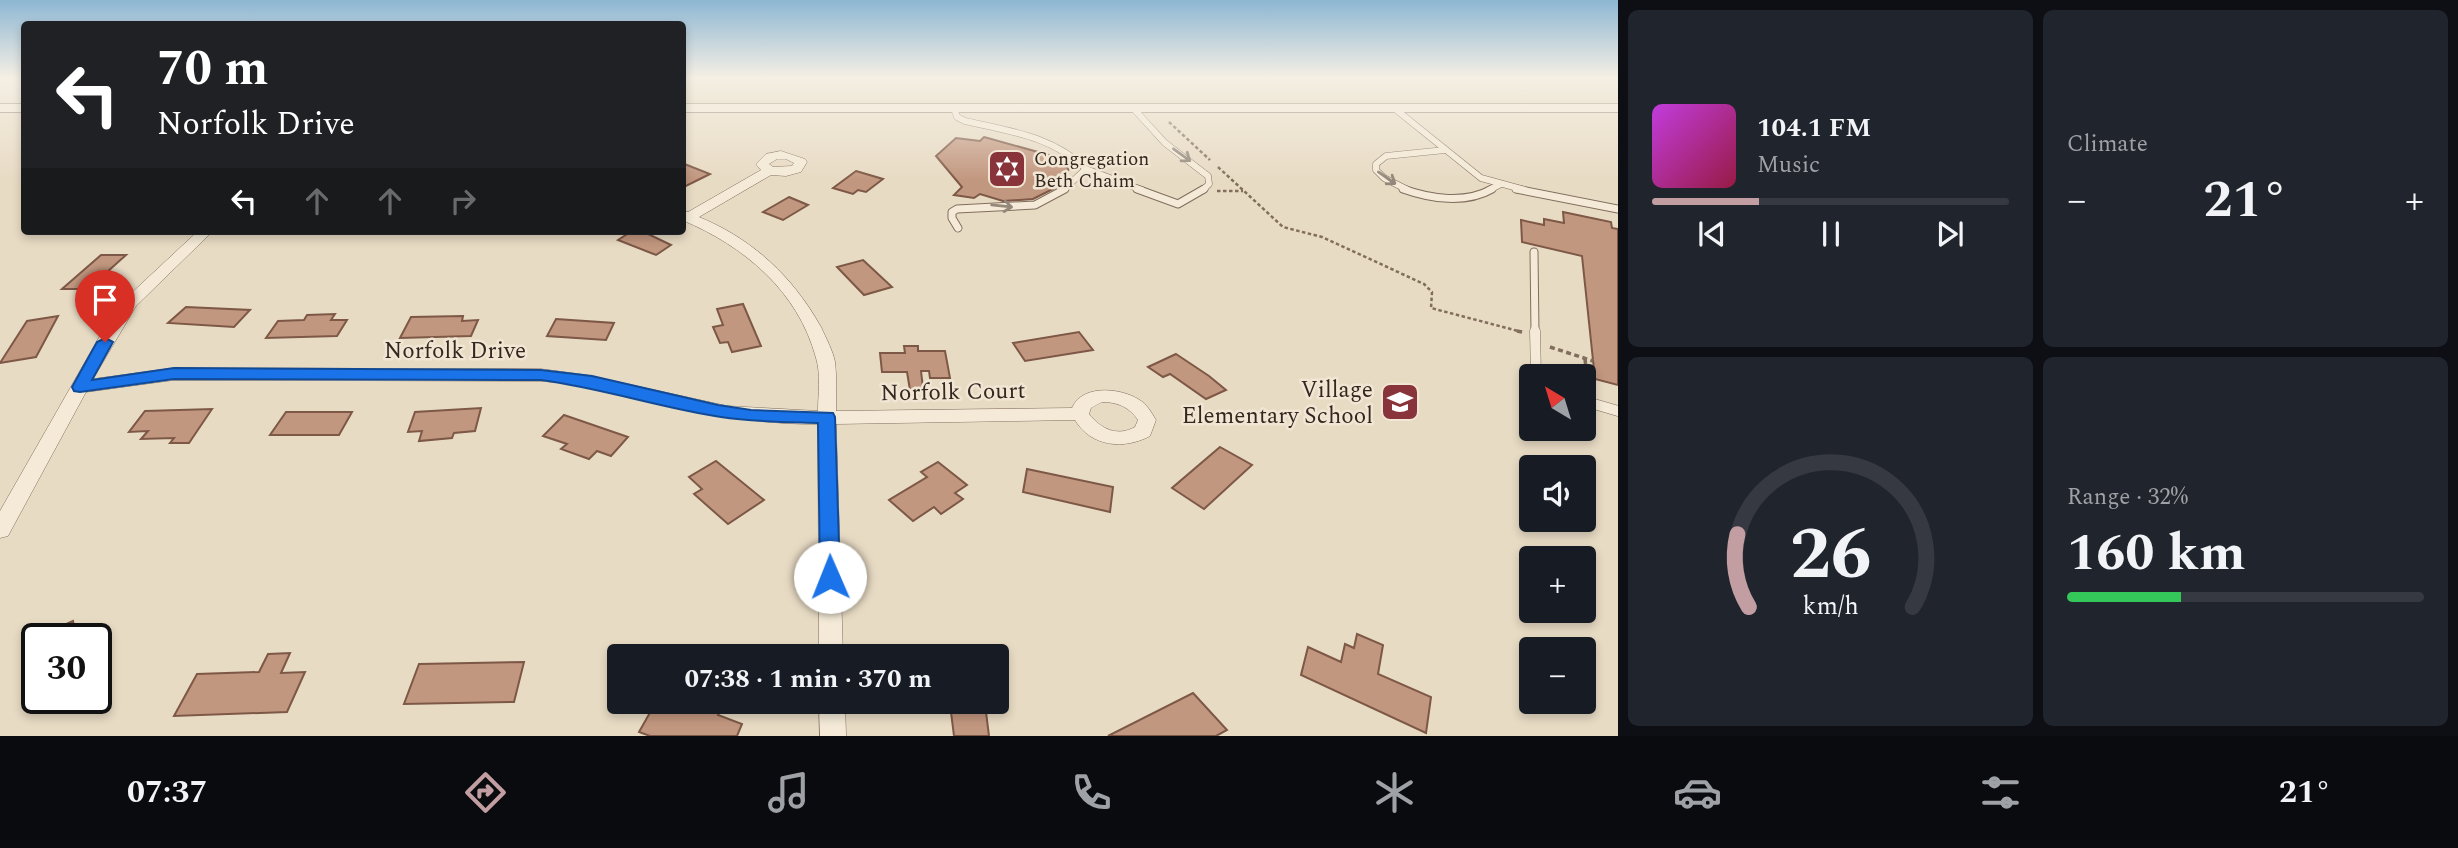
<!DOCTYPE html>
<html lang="en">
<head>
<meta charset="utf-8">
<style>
	body { margin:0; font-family:Spectral,serif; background:#20242c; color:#f1f3f6; height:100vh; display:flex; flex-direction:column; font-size:26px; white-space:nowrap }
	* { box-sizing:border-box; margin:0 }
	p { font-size:23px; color:#9ea1a6 }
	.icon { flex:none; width:38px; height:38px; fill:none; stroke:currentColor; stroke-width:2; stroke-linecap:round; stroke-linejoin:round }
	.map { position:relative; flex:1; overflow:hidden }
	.sheet { display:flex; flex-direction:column; gap:10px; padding:10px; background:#0d0f14; width:840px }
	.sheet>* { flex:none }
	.banner { position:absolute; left:21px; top:21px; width:665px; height:214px; border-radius:7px; box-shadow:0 4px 10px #0003; background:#202124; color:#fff; overflow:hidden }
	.needle { width:46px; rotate:322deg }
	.fabs { position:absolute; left:1519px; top:364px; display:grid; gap:14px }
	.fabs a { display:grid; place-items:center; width:77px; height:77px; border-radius:7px; background:#171b24; box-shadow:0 4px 10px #0003; font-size:35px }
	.speed { position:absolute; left:21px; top:623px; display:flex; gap:14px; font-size:35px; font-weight:700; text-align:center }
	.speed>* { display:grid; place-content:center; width:91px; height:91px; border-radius:50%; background:#171b24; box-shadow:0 4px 10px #0003; line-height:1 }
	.speed .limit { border:4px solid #111; border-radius:10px; background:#fff; color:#111 }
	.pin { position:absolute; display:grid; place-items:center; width:60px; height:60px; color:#fff; margin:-72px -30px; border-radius:50% 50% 50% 0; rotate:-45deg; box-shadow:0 0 7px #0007 }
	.pin .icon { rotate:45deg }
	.me { position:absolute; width:77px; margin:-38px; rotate:359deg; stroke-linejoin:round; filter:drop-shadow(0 0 5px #0008) }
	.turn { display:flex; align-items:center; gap:24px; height:147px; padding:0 21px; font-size:32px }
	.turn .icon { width:91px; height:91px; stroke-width:2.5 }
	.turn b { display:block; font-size:49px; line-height:60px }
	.lanes { display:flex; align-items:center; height:66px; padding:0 21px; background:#0003; justify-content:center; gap:35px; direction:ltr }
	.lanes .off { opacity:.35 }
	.big { font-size:52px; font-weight:700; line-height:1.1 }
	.sheet .tile { flex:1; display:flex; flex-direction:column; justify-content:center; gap:10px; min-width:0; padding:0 24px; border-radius:10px; background:#20242c }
	.sheet .dial { align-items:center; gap:0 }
	.dial svg { height:182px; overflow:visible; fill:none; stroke:#363941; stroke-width:7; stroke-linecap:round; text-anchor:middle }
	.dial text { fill:#f1f3f6; stroke:none }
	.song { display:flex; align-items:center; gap:21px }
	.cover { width:84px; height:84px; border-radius:10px; background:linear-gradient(135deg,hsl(290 70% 55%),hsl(340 70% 35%)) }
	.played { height:7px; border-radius:4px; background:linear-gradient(90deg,#c29da1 30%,#363941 30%) }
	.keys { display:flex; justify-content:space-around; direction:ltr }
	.heat { display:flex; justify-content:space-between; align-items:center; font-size:38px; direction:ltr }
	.charge { height:10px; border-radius:5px; background:linear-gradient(90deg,#34c759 32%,#363941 0) }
	.sheet .tiles { flex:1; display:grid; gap:10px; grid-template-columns:repeat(2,1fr) }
	.trip { position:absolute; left:607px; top:644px; width:402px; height:70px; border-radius:7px; background:#171b24; box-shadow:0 4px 10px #0003; font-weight:700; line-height:70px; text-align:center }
	.menu { display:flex; height:112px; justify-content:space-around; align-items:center; background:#090b0e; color:#9ea1a6 }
	.menu .icon { width:49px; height:49px }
	.menu .on { color:#c29da1 }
	.menu b { font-size:32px; color:#f1f3f6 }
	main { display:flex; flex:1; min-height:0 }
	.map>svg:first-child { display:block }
	.farmland { fill:#ddd4b3 }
	.building { fill:#c2977f; stroke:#7d5846; stroke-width:2 }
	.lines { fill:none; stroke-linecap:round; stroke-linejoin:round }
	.service-far2-casing { stroke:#816e5d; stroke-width:7 }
	.service-far1-casing { stroke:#816e5d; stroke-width:9 }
	.service-casing { stroke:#816e5d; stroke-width:11 }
	.minor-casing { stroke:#816e5d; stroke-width:1 }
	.tertiary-casing { stroke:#816e5d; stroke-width:2 }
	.path-far1 { stroke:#816e5d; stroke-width:2.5; stroke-dasharray:3.5 2.5; stroke-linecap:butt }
	.path { stroke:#816e5d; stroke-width:3.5; stroke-dasharray:5 3.5; stroke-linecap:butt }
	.service-far2 { stroke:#f4ead7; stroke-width:6 }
	.service-far1 { stroke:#f4ead7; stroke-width:7 }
	.service { stroke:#f4ead7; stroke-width:10 }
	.minor { fill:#f4ead7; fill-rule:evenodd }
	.tertiary { fill:#f4ead7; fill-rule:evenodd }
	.oneway { stroke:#94887b }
	.route { fill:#1a73e8; stroke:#114b97; stroke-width:2 }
	.labels { text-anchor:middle; stroke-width:5; stroke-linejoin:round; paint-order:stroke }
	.far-poi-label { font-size:19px; fill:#33271f; stroke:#f1e6d3; text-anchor:start }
	.street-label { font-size:23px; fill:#33271f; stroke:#f1e6d3 }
	.poi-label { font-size:23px; fill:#33271f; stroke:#f1e6d3; text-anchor:end }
</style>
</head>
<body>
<main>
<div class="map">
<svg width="1618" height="736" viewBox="0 0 1618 736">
	<rect width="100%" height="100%" fill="#e8dbc4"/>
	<!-- farmland -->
	<polygon class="farmland" points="683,77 1618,77 1618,105 683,104"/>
	<!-- building -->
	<g class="building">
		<polygon points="984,137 1056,157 1069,169 1053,189 1033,199 1003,201 980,194 974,198 954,195 962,187 936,156 956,138 980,141"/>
		<polygon points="682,163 710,174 682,188"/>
		<polygon points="856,171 883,179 866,192 858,190 853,194 833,188"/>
		<polygon points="789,197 808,205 783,220 763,212"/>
		<polygon points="1563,212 1611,222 1612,228 1618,229 1618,385 1595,379 1582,256 1522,242 1521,220 1544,225 1544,219 1564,223"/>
		<polygon points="632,231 642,231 671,245 656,255 618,240"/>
		<polygon points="101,255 126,255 88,289 62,289"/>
		<polygon points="863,260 892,287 864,295 837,267"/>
		<polygon points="743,304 761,346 732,352 728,342 720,343 713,327 723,325 717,309"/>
		<polygon points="186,307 250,310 234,327 168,323"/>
		<polygon points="335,314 331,320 347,320 337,336 266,338 278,321 304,320 307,315"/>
		<polygon points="58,316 36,357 0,363 27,321"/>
		<polygon points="463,316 462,321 478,320 471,336 400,338 411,317"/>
		<polygon points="556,319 614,323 606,340 547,336"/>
		<polygon points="1079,332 1093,350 1025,361 1013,343"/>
		<polygon points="904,346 918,346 918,351 945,351 950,378 930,378 929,371 921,371 923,388 910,390 907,372 882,372 880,353 905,353"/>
		<polygon points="1176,354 1209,376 1226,390 1206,399 1170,374 1163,377 1148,367"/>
		<polygon points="481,408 475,431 454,433 452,438 419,441 422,431 408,432 415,412"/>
		<polygon points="212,409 189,443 170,443 174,438 141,439 148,431 129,432 145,411"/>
		<polygon points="286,412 352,412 339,435 270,435"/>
		<polygon points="564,415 628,437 611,456 597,451 589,459 561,449 567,444 543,436"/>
		<polygon points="1220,447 1252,465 1204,509 1172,488"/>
		<polygon points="716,461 764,500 728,524 694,494 702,489 689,477"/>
		<polygon points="938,462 967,485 955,493 963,499 941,514 934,507 913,521 889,500 927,477 921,472"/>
		<polygon points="1027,469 1113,487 1110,512 1023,492"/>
		<polygon points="73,621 76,639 33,639"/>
		<polygon points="1357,634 1383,645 1378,674 1431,697 1426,733 1301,675 1308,647 1341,662 1345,644 1354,648"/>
		<polygon points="290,653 281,673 305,672 287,712 174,716 197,674 259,672 268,654"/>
		<polygon points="524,662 514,702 404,704 419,664"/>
		<polygon points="1193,693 1227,730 1216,736 1108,736"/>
		<polygon points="656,702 725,702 718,715 742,724 737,736 650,736 639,732"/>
		<polygon points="951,712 986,712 989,736 954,736"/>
	</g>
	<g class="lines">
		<defs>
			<g id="service-far2">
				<path d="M 954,108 L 957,117 L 965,121 C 1008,131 1053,136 1086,169 L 1063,190"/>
				<polyline points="1133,108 1165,143 1208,176 1209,184 1203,190"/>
				<polyline points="1394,108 1481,178 1525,190"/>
				<polyline points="1086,169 1142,190"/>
				<polyline points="1408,190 1384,178 1376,170 1376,164 1386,156 1445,150"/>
				<polyline points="1489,190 1499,185"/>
			</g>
			<g id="service-far1">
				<polyline points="1137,189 1178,204 1204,189"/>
				<path d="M 1403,189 C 1431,199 1466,204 1492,189"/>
				<polyline points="1516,189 1618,209"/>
				<polyline points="958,228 952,218 952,212 957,209 1035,205 1065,189"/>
				<polyline points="1534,252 1535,332"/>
			</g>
			<g id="service">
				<polyline points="1535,331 1536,376"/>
				<polyline points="1584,401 1618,411"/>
			</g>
			<g id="minor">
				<path d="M 781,151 L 805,159 L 807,162 L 801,172 L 786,176 L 771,175 L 699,217 C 753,239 793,277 821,327 C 826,338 833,351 835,362 C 837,378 836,395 836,411 L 1072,408 C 1082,384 1120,388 1138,399 C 1147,404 1151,412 1156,420 L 1150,436 C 1124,450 1091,447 1075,420 L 836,424 L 843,656 L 819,656 L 818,424 C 725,425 652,398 563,383 L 541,381 L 174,380 L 86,392 L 8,536 L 0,538 L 0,511 L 109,320 L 124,300 L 198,231 L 213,231 L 136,306 L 93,379 L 174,368 L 541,369 L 586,375 L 727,406 L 818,411 C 818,395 821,374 816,358 C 798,291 744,246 682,220 L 682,211 L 688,212 L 761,170 L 756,164 L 766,154 ZM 786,159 L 794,163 L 792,166 L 773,167 L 769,164 L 777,159 ZM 1102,402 C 1118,402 1129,407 1138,420 L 1135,427 C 1117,437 1101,429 1089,414 L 1091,408 Z"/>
				<polygon points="819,702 845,702 846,736 820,736"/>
			</g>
			<g id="tertiary">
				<rect x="0" y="104" width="24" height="8"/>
				<rect x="682" y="104" width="936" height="8"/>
			</g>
		</defs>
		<!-- service-far2 casing -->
		<use href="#service-far2" class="service-far2-casing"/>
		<!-- service-far1 casing -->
		<use href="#service-far1" class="service-far1-casing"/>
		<!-- service casing -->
		<use href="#service" class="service-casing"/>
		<!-- minor casing -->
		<use href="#minor" class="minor-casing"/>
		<!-- tertiary casing -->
		<use href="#tertiary" class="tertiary-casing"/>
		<!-- path-far1 -->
		<g class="path-far1">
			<polyline points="1169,122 1210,160"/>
			<polyline points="1218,167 1283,227 1322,237 1424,284 1432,292 1431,308 1522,332"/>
			<polyline points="1217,191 1243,191"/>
		</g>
		<!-- path -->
		<g class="path">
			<polyline points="1517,331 1522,332"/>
			<polyline points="1550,347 1593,361"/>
			<polyline points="1585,359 1588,388"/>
		</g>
		<!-- service-far2 -->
		<use href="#service-far2" class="service-far2"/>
		<!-- service-far1 -->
		<use href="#service-far1" class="service-far1"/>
		<!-- service -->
		<use href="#service" class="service"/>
		<!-- minor -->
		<use href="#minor" class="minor"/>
		<!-- tertiary -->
		<use href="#tertiary" class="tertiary"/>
	</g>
	<!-- one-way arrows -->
	<defs><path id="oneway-shaft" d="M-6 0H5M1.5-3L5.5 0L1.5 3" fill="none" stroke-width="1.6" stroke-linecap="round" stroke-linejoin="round" transform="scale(1.75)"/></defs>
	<g class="oneway">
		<use href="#oneway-shaft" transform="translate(1182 155) rotate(36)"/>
		<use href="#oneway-shaft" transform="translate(1387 178) rotate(35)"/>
		<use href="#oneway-shaft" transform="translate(1002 206) rotate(6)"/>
	</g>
	<!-- sky -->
	<linearGradient id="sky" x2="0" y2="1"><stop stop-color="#8db7d3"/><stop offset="0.43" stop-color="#f5efe4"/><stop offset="1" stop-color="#f5efe4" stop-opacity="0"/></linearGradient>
	<rect width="1618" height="180" fill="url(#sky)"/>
	<!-- route -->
	<path class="route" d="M 105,338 L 113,342 L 92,380 L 174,368 L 541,370 L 592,376 L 718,405 L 751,410 L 833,413 L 835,417 L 840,577 L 837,582 L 830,585 L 823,582 L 820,577 L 818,423 C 786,422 753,422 721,417 C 661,408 602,388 541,380 L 174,379 L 80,392 L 74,391 L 72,387 L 97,342 Z"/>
	<!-- icons -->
	<defs>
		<symbol id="synagogue-square" viewBox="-11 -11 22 22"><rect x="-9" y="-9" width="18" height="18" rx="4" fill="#88343a" stroke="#f1e6d3"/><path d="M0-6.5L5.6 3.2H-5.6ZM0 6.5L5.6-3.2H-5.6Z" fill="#fff"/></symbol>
		<symbol id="school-square" viewBox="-11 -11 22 22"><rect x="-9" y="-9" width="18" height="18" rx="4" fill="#88343a" stroke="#f1e6d3"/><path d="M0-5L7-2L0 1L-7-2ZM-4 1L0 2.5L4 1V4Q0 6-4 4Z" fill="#fff"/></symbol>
	</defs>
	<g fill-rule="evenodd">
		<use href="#synagogue-square" x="985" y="147" width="44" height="44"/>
		<use href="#school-square" x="1378" y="380" width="44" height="44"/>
	</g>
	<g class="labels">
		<!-- far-poi labels -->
		<g class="far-poi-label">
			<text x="1034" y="165">Congregation<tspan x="1034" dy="22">Beth Chaim</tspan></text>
		</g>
		<!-- street labels -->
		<g class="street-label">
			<text x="455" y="358">Norfolk Drive</text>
			<text transform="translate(953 391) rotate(-1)" y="8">Norfolk Court</text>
		</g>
		<!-- poi labels -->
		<g class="poi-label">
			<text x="1373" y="397">Village<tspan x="1373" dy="26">Elementary School</tspan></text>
		</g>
	</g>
</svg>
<div class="fabs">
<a><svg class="needle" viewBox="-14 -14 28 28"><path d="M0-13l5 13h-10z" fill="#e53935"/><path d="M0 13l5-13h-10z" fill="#9ea1a6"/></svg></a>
<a><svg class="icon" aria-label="sound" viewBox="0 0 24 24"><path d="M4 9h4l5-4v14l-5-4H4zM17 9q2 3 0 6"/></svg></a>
<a>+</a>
<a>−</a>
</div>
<div class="speed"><div class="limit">30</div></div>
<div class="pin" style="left:105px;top:342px;background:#d93025"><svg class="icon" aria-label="arrive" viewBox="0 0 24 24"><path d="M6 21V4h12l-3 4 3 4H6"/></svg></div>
<svg class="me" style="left:830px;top:577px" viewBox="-20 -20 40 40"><circle r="19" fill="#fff"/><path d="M0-13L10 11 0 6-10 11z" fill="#1a73e8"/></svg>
<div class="trip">07:38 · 1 min · 370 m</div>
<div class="banner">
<div class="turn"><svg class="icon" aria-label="left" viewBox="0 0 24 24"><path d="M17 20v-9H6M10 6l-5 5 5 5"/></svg><div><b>70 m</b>Norfolk Drive</div></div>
<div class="lanes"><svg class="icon" aria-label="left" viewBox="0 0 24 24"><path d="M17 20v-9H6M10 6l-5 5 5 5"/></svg><svg class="icon off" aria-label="ahead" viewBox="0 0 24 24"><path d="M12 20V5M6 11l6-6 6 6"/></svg><svg class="icon off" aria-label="ahead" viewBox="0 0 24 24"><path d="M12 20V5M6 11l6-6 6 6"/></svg><svg class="icon off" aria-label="right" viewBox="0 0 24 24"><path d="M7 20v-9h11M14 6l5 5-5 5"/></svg></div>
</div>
</div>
<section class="sheet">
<div class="tiles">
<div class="tile">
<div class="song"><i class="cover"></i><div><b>104.1 FM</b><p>Music</p></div></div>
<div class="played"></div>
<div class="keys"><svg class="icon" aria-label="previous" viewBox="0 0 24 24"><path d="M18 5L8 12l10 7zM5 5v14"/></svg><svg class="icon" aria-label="pause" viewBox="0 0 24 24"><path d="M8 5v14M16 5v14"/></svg><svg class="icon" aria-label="next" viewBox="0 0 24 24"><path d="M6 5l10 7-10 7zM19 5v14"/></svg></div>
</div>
<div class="tile"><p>Climate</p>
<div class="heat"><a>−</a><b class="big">21°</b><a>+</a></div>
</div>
<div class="tile dial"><svg viewBox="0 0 100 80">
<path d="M14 69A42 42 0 1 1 86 69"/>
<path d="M14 69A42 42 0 0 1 9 37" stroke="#c29da1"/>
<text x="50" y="56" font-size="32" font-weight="700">26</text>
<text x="50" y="72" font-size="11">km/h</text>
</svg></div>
<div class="tile"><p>Range · 32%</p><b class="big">160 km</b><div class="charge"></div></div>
</div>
</section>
</main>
<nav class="menu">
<b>07:37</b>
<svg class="icon on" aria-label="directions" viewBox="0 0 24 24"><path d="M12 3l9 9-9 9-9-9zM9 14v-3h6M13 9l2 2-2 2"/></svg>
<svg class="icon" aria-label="music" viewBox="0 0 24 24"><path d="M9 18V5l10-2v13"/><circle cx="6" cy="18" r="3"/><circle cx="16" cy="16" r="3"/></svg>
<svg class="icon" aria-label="phone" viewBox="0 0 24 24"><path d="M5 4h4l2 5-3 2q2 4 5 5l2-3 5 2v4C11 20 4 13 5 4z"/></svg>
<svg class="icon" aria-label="climate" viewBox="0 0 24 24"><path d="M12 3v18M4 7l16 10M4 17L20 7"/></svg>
<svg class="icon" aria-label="car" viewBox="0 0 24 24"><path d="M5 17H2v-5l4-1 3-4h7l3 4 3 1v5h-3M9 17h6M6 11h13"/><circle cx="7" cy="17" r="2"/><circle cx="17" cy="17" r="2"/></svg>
<svg class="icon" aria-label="filters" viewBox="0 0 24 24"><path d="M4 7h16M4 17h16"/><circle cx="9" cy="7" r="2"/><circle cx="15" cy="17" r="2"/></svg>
<b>21°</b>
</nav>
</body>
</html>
